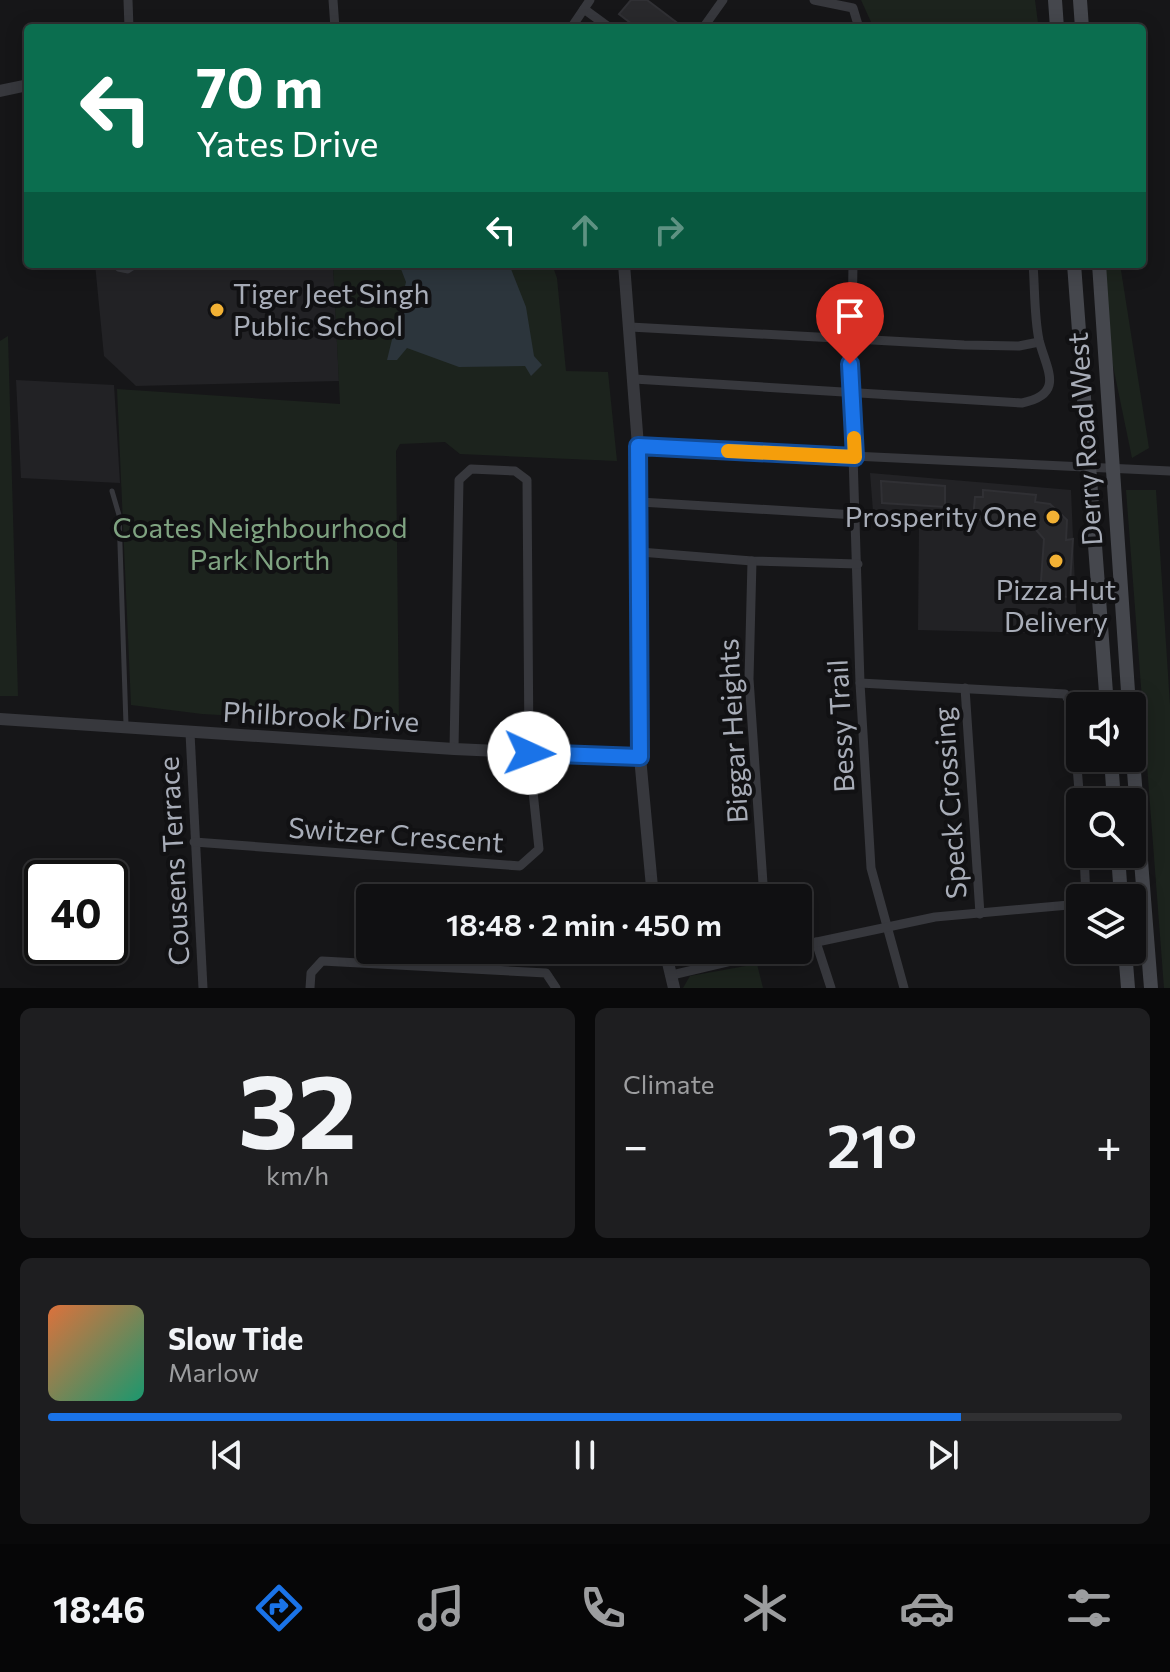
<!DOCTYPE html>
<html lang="en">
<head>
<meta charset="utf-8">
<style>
	body { margin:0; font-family:Commissioner,sans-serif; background:#1e1e20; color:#f1f3f6; height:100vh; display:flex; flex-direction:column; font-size:30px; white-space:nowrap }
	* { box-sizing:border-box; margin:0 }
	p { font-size:26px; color:#9c9d9f }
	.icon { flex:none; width:44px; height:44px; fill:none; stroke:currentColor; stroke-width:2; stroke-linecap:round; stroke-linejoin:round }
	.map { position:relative; height:988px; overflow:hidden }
	.panel { display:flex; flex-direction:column; gap:20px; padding:20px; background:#09090a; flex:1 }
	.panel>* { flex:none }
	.top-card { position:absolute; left:24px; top:24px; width:1122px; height:244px; border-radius:8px; box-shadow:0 4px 20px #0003,0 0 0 2px #303032; background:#0b6e4f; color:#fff; overflow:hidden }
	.buttons { position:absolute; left:1066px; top:692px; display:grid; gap:16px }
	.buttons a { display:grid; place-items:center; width:80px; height:80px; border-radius:8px; background:#101012; box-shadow:0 4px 20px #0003,0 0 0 2px #303032; font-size:40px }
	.speed { position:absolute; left:24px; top:860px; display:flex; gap:16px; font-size:40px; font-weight:700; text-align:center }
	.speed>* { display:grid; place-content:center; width:104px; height:104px; border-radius:50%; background:#101012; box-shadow:0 4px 20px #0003,0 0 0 2px #303032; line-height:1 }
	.speed .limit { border:4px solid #111; border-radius:12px; background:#fff; color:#111 }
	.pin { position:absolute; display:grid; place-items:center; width:68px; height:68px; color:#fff; margin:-82px -34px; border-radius:50% 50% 50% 0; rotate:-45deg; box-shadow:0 0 8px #0007 }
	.pin .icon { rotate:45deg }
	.me { position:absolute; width:88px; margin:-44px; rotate:92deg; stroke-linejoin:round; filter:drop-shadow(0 0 6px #0008) }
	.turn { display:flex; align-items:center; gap:28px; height:168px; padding:0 40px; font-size:36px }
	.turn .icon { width:104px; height:104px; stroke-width:2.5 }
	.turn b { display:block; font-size:56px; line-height:68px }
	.lanes { display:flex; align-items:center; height:76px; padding:0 40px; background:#0003; justify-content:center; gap:40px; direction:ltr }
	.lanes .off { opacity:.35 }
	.big { font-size:60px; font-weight:600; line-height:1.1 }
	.panel .card { flex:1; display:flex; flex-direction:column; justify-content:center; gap:12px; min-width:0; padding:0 28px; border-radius:12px; background:#1e1e20 }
	.panel .dial { align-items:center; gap:0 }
	.dial b { font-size:104px; line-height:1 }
	.song { display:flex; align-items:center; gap:24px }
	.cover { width:96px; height:96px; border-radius:12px; background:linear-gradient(135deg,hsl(20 70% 55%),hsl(160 70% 35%)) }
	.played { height:8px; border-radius:4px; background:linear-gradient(90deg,#1a73e8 85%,#303032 85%) }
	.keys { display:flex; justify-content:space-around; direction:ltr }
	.heat { display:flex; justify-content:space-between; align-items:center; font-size:44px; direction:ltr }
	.panel .tiles { flex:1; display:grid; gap:20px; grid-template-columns:1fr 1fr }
	.card:last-child { grid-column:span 2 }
	.trip { position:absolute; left:356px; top:884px; width:456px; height:80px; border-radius:8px; background:#101012; box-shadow:0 4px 20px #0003,0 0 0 2px #303032; font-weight:600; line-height:80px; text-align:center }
	.menu { display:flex; height:128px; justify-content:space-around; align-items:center; background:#060607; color:#9c9d9f }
	.menu .icon { width:56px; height:56px }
	.menu .active { color:#1a73e8 }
	.menu b { font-size:36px; color:#f1f3f6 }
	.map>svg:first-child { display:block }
	.built { fill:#222225 }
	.green { fill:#1c231d }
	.water { fill:#2c353c }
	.building { fill:#29292c; stroke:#303034; stroke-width:2 }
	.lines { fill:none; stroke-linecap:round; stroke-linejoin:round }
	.service { stroke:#37383d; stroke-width:5 }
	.minor { stroke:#37383d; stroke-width:9 }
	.tertiary { stroke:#37383d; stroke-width:12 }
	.secondary { stroke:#45474d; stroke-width:14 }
	.route-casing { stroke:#114b97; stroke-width:20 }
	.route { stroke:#1a73e8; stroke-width:14 }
	.slow { stroke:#f59e0b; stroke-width:14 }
	.poi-dot { fill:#f2b134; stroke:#111113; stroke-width:3 }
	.labels { text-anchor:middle; stroke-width:8; stroke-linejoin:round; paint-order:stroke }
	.poi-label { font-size:28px; fill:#a8adb8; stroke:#111113; text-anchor:start }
	.street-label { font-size:28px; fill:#a8adb8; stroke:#111113 }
	.park-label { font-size:28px; fill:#7fa381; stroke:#111113 }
</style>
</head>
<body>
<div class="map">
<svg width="1170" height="988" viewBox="0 0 1170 988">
	<rect width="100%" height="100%" fill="#161618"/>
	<!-- built -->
	<g class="built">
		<polygon points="95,264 333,264 339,381 136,386 104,356"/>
		<polygon points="16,380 114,385 120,483 21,478"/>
		<polygon points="870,473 1071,490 1077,634 918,630 919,525 874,524"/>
	</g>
	<!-- green -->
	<g class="green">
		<polygon points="861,0 1035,0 1038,23 952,28 871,22"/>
		<polygon points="333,264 552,264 557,278 566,371 608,372 617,461 460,454 445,442 400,444 396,451 399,725 202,714 131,705 117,389 340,404"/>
		<polygon points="1092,264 1120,264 1149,448 1132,458"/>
		<polygon points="8,336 18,696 0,696 0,341"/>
		<polygon points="1126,490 1156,490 1170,705 1170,988 1164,988"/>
		<polygon points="757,964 763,988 683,988 690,976"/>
	</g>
	<!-- water -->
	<polygon class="water" points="399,264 509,264 526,307 534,356 542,365 531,376 525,366 459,367 407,348 397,360 387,360 406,282"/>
	<!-- building -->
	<g class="building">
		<polygon points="631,0 647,0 684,28 637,28 619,14"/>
		<polygon points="881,481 945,486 945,507 882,503"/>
		<polygon points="983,490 1036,495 1035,502 1050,504 1067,520 1066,540 1073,539 1069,597 1040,595 1044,539 1031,524 973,519 975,497 983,497"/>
	</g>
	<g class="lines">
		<!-- service -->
		<g class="service">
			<polyline points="114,264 118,269 128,271 139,264"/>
			<polyline points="112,491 119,515 126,725"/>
			<polyline points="856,515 935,519"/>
		</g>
		<!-- minor -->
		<g class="minor">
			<polyline points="128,0 129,28"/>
			<polyline points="333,0 335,28"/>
			<polyline points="814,0 853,8 859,28"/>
			<polyline points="584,9 610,28"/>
			<polyline points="571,28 590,0"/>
			<polyline points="703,28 723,0"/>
			<polyline points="853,264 851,390 860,683 871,868 904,988"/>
			<polyline points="630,327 964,345 1019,346 1039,342"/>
			<path d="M 634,379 L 1022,403 C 1066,394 1046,369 1039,340 C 1034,316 1035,288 1033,264"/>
			<polyline points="638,446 1170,471"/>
			<polyline points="640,502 856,515"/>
			<polyline points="640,552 752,561 858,564"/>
			<polyline points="752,561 749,679 764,898"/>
			<polyline points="860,683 1065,694 1072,706 1080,803"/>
			<polyline points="965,688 980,914"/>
			<polyline points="190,733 203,988"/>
			<polyline points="194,842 520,866 539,849 529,753 527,480 515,471 471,469 459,480 454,749"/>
			<polyline points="1084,854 1086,898"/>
			<polyline points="816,942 831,988"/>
			<polyline points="798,946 935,917 1080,904"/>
			<polyline points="672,975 778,950"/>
			<polyline points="310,988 311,973 322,961 546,973 556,988"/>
		</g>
		<!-- tertiary -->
		<g class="tertiary">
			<polyline points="0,91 28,85"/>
			<polyline points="624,264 638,446 640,757 653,898"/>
			<polyline points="0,719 454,749 640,757"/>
			<polyline points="665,950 674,988"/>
		</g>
		<!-- secondary -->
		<g class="secondary">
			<polyline points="1055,0 1057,28"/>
			<polyline points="1080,0 1082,28"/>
			<polyline points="1074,264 1107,706"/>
			<polyline points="1099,264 1129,706"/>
			<polyline points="1132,746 1151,988"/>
			<polyline points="1111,758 1114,802"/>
			<polyline points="1118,854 1121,898"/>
			<polyline points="1125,950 1128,988"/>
		</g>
	</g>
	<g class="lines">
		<defs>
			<polyline id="route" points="529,753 640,757 638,446 855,457 850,364"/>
		</defs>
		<!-- route casing -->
		<use href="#route" class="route-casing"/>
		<!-- route -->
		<use href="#route" class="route"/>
		<!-- slow -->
		<polyline class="slow" points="728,451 855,457 854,438"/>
	</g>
	<!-- markers -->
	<g class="poi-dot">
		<circle cx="217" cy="310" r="8"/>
		<circle cx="1053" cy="517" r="8"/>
		<circle cx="1056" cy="561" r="8"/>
	</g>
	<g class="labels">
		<!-- poi labels -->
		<g class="poi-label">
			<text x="233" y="304">Tiger Jeet Singh<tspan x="233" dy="32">Public School</tspan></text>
			<text x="1037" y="527" text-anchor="end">Prosperity One</text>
			<text x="1056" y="600" text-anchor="middle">Pizza Hut<tspan x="1056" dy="32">Delivery</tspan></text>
		</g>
		<!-- street labels -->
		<g class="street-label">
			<text transform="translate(1085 439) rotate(-94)" y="10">Derry Road West</text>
			<text transform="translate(321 717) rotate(3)" y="10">Philbrook Drive</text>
			<text transform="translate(841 726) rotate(-93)" y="10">Bessy Trail</text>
			<text transform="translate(733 731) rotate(-93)" y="10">Biggar Heights</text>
			<text transform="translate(950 803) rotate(-94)" y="10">Speck Crossing</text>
			<text transform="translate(396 835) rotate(4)" y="10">Switzer Crescent</text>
			<text transform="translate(174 861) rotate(-93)" y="10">Cousens Terrace</text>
		</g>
		<!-- park labels -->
		<g class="park-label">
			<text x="260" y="538">Coates Neighbourhood<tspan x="260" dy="32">Park North</tspan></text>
		</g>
	</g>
</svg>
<div class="buttons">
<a><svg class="icon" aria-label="sound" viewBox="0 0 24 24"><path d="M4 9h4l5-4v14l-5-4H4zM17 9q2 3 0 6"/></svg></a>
<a><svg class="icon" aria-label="search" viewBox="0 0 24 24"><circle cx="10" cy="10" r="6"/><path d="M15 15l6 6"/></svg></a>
<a><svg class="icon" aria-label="layers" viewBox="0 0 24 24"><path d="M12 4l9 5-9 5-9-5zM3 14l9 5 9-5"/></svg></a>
</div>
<div class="speed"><div class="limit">40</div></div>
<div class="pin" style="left:850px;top:364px;background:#d93025"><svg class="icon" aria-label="arrive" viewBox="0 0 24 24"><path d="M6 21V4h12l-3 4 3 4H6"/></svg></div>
<svg class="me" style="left:529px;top:753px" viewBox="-20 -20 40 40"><circle r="19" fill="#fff"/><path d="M0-13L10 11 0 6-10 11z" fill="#1a73e8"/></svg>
<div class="trip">18:48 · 2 min · 450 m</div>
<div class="top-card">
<div class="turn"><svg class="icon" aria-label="left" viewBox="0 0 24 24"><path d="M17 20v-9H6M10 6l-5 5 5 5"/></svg><div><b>70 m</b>Yates Drive</div></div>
<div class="lanes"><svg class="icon" aria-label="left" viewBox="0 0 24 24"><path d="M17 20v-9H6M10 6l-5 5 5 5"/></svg><svg class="icon off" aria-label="ahead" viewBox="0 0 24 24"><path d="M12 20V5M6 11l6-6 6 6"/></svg><svg class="icon off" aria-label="right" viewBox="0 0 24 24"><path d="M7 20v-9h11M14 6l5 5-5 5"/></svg></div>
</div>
</div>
<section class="panel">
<div class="tiles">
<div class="card dial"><b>32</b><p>km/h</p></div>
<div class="card"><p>Climate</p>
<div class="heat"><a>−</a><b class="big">21°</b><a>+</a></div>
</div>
<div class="card">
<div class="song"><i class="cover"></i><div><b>Slow Tide</b><p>Marlow</p></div></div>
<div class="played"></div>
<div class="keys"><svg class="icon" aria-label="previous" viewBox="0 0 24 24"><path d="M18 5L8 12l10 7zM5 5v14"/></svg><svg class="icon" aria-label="pause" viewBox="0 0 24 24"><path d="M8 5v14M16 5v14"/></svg><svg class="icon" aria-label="next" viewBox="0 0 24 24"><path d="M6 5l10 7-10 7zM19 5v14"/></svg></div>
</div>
</div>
</section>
<nav class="menu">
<b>18:46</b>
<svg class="icon active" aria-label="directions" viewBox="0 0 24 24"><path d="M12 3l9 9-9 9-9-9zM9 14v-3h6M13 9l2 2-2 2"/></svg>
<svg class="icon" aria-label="music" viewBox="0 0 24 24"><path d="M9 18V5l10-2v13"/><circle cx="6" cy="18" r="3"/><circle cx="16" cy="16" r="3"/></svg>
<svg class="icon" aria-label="phone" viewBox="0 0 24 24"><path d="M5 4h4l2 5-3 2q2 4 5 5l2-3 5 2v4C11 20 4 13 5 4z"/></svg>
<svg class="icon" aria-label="climate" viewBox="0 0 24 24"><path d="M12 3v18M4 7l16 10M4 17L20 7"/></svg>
<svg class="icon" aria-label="car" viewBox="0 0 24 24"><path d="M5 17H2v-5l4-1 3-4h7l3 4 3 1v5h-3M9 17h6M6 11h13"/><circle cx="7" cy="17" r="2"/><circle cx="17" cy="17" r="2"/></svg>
<svg class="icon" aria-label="filters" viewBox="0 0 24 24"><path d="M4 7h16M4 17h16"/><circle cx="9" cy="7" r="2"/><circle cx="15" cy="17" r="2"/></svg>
</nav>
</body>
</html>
